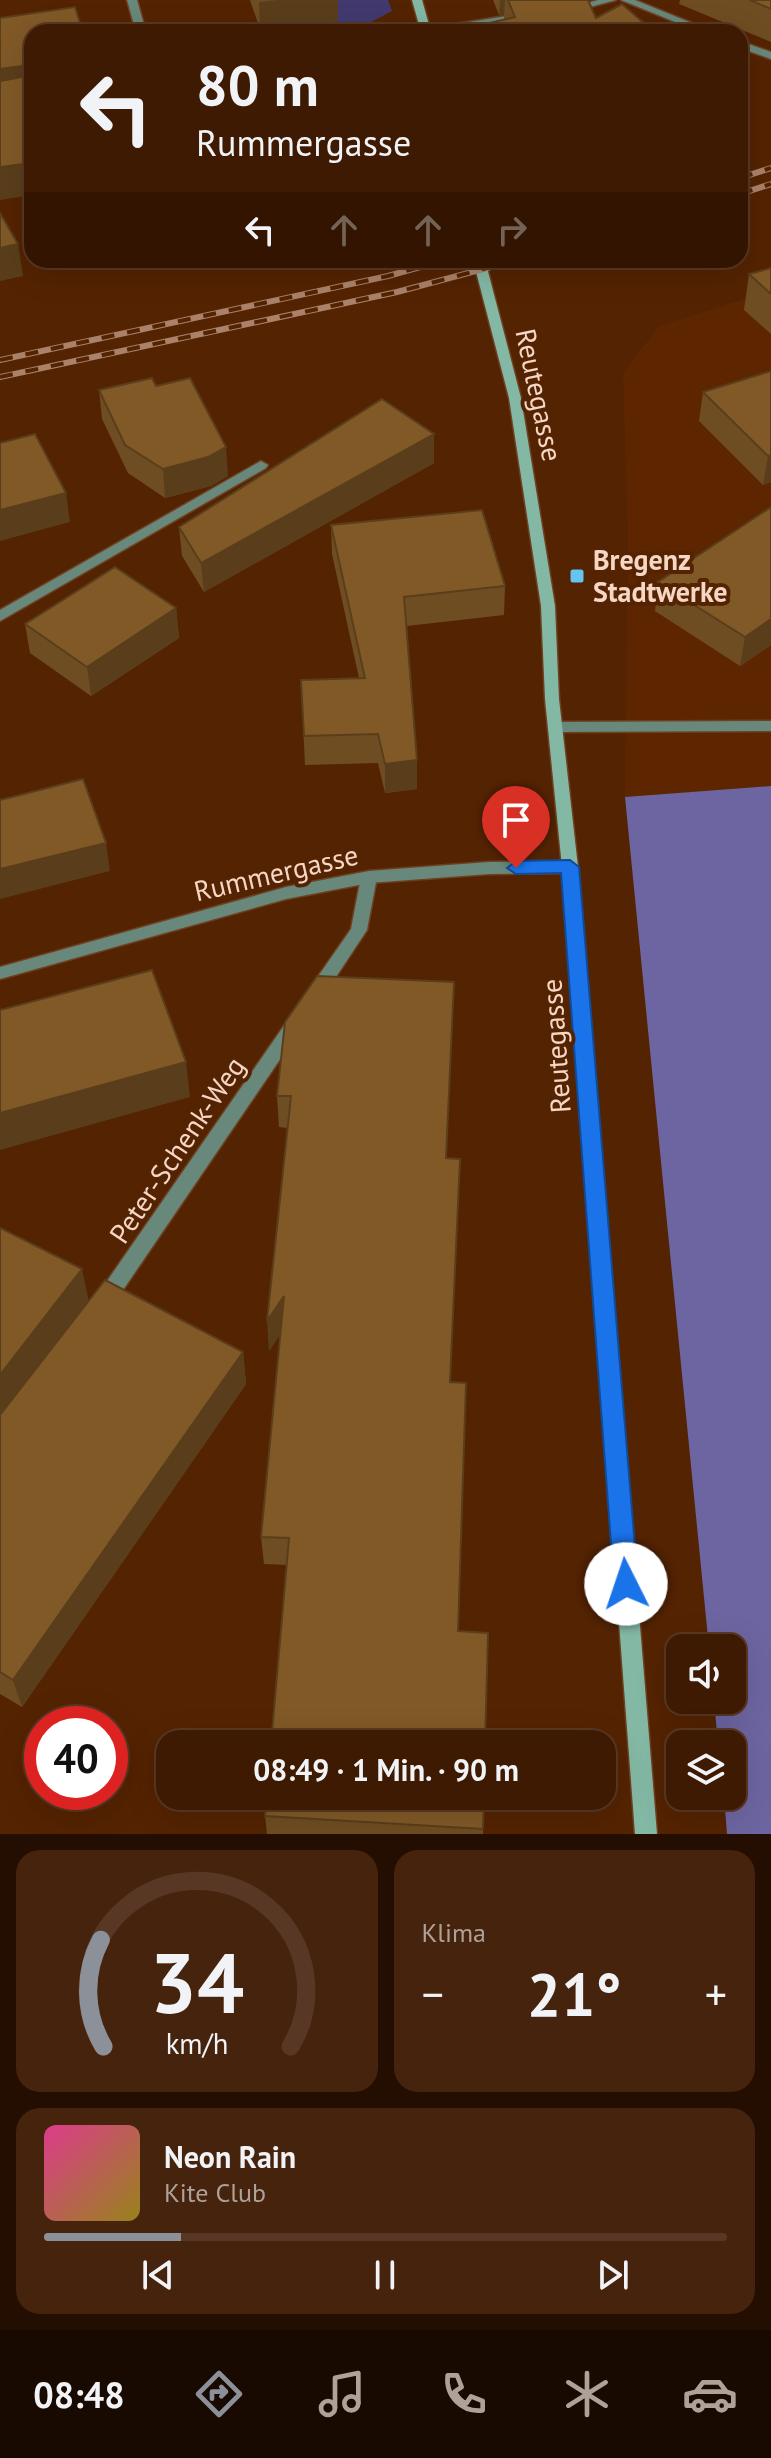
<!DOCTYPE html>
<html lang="de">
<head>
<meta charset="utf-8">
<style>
	body { margin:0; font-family:"PT Sans",sans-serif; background:#46230c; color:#f1f3f6; height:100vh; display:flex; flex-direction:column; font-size:30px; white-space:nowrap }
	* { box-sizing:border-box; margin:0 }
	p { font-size:26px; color:#ada199 }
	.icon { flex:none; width:44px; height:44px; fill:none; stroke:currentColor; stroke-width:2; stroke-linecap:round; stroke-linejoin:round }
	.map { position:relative; height:1834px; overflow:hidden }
	.drawer { display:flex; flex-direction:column; gap:16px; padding:16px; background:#230e01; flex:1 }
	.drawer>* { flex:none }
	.guide { position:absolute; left:24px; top:24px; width:724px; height:244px; border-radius:24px; box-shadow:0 8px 32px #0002,0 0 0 2px #583824; background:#3f1a02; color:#f1f3f6; overflow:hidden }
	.controls { position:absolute; left:666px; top:1634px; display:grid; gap:16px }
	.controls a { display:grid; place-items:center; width:80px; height:80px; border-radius:16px; background:#3f1a02; box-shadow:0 8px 32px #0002,0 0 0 2px #583824; font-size:40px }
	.speed { position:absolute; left:24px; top:1706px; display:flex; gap:16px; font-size:40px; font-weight:700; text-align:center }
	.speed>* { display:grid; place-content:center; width:104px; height:104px; border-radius:50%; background:#3f1a02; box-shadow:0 8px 32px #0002,0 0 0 2px #583824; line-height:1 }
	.speed .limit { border:12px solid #d22; background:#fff; color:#111 }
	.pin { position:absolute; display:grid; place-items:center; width:68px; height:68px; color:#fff; margin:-82px -34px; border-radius:50% 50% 50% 0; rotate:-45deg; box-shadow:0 0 8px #0007 }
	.pin .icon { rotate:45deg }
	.me { position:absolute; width:88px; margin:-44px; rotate:356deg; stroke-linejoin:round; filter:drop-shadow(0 0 6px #0008) }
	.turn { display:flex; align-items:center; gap:28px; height:168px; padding:0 40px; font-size:36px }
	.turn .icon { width:104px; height:104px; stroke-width:2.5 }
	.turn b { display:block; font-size:56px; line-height:68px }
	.lanes { display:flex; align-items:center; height:76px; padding:0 40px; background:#0003; justify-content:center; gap:40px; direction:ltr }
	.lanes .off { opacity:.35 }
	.big { font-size:60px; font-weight:700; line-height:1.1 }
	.drawer .widget { flex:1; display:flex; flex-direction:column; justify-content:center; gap:12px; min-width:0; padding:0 28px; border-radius:24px; background:#46230c }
	.drawer .dial { align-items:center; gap:0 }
	.dial svg { height:208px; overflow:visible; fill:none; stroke:#583824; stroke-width:7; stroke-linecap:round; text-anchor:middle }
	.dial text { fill:#f1f3f6; stroke:none }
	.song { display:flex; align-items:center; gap:24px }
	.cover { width:96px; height:96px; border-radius:12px; background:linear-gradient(135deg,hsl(330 70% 55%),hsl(50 70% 35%)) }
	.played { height:8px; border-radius:4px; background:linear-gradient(90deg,#8c9099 20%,#583824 20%) }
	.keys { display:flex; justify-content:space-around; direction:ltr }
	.heat { display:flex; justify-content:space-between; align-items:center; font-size:44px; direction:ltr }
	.drawer .tiles { flex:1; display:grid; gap:16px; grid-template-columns:1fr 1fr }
	.widget:last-child { grid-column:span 2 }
	.trip { position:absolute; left:156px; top:1730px; width:460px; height:80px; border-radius:24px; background:#3f1a02; box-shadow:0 8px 32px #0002,0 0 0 2px #583824; font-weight:700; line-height:80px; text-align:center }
	.tab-bar { display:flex; height:128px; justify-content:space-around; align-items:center; background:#190a01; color:#ada199 }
	.tab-bar .icon { width:56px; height:56px }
	.tab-bar .selected { color:#8c9099 }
	.tab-bar b { font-size:36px; color:#f1f3f6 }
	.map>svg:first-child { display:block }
	.built { fill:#5e2600 }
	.green { fill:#42396e }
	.forest { fill:#6d65a1 }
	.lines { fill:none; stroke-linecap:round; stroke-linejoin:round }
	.lane-casing { stroke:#6e4021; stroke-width:3 }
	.street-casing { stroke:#6e4021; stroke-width:3 }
	.secondary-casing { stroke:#6e4021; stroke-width:3 }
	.lane { fill:#67887b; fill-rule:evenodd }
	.street { fill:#67887b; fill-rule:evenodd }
	.secondary { fill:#83b8a4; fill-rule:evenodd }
	.rail-casing { stroke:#aa826a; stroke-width:6 }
	.rail { stroke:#542302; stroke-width:4; stroke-dasharray:13; stroke-linecap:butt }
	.wall { fill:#6f4d22 }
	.shaded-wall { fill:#5a3e1b }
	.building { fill:#815927; stroke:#5a3e1b; stroke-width:2 }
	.route { fill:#1a73e8; stroke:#114b97; stroke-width:2 }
	.poi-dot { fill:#65c5ee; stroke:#542302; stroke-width:3 }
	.labels { text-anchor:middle; stroke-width:8; stroke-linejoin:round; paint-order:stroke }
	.street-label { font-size:28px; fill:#f6d6c5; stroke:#542302 }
	.poi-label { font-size:28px; font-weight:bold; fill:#f6d6c5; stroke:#542302; text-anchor:start }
</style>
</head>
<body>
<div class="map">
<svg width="771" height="1834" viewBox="0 0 771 1834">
	<rect width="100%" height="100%" fill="#542302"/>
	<!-- built -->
	<polygon class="built" points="771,291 771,786 625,797 628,538 623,373 659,326"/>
	<!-- green -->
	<polygon class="green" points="329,0 388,0 392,11 358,29 338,32 233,32 337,21"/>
	<!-- forest -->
	<polygon class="forest" points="771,786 771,1834 727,1834 724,1796 732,1796 732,1744 718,1744 714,1700 732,1700 732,1648 709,1648 625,797"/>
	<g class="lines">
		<defs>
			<g id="lane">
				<polygon points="621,0 635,0 714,32 700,32"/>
				<polygon points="740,41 771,52 771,59 740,48"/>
				<polygon points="771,721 771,731 555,732 548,727 555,722"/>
				<polygon points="369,871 377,877 367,930 322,998 310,998 308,993 310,988 351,929 361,877"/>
				<polygon points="296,1015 302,1017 304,1022 302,1027 110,1309 103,1311 96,1309 94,1303 96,1297 290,1017"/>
			</g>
			<g id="street">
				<polygon points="127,0 137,0 146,32 136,32"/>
				<polygon points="598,0 616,0 568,13 563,10"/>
				<polygon points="525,13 530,16 529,18 443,32 419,32 424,29"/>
				<polygon points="261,461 268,465 266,468 0,621 0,610"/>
				<polygon points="570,861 578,867 570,873 489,874 369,883 286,899 0,979 0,967 286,887 369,871 489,862"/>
			</g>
			<g id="secondary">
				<polygon points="412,0 422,0 431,32 421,32"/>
				<polygon points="473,260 485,260 521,398 555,606 559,699 578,867 657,1834 635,1834 562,867 545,699 541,606 509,398"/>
			</g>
		</defs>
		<!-- lane casing -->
		<use href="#lane" class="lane-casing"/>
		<!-- street casing -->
		<use href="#street" class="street-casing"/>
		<!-- secondary casing -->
		<use href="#secondary" class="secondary-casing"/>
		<!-- lane -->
		<use href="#lane" class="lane"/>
		<!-- street -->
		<use href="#street" class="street"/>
		<!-- secondary -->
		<use href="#secondary" class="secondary"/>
		<defs>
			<g id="rail">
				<polyline points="740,178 771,168"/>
				<polyline points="740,194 771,184"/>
				<polyline points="0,360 388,276 445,260"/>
				<polyline points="0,377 397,292 517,260"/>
			</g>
		</defs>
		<!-- rail casing -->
		<use href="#rail" class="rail-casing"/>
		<!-- rail -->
		<use href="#rail" class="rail"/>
	</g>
	<!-- wall -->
	<g class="wall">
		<polygon points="250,0 338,0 338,21 260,29"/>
		<polygon points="493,0 588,0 596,18 654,32 459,32 459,30 504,19 504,14 499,15"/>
		<polygon points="680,0 771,0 771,42 679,4"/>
		<polygon points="771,268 771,334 744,310 749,274"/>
		<polygon points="771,371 771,482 763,485 699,421 703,392"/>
		<polygon points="156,386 228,476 211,486 165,498 128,473 102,419 99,390"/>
		<polygon points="434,463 204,592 182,556 179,527"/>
		<polygon points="771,507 771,645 740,666 655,611 658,582"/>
		<polygon points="331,525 505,586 504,615 407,626 417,760 417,789 385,793 378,763 305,765 301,680 359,678 332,554"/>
		<polygon points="176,608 179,638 91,696 30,653 25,624"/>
		<polygon points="285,1022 446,1158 450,1382 458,1631 485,1744 287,1565 264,1564 261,1537 280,1334 269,1351 287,1128 279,1127 277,1096"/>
		<polygon points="0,1228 89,1301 243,1352 246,1384 22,1707 0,1694"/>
		<polygon points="265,1816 483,1829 483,1834 267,1834"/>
	</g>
	<!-- shaded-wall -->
	<g class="shaded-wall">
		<polygon points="278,0 338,0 338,21 260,29 259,2"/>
		<polygon points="500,0 505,0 504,14 499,15"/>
		<polygon points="30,65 32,81 0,101 0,69"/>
		<polygon points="32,163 32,195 0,200 0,167"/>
		<polygon points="18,244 23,276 0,281 0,248"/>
		<polygon points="434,434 434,463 204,592 201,563"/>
		<polygon points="226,447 228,476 211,486 165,498 163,469"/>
		<polygon points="771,455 771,482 763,485 768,456"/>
		<polygon points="66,493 70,522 0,541 0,510"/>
		<polygon points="176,608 179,638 91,696 87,667"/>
		<polygon points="771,619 771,645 740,666 745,637"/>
		<polygon points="417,760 417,789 385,793 385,764"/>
		<polygon points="106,843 110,871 0,899 0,869"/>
		<polygon points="186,1062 190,1097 0,1150 0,1113"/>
		<polygon points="82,1269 89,1302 0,1418 0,1375"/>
		<polygon points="284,1296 286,1326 269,1351 267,1321"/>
		<polygon points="243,1352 246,1384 22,1707 13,1680"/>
	</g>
	<!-- building -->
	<g class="building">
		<polygon points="508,0 588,0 596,18 622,4 654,32 461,32 459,30 515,17"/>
		<polygon points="750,0 771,0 771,9"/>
		<polygon points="75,7 83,32 32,32 32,163 0,167 0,81 28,76 30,65 0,69 0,18"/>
		<polygon points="0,213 18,244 0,248"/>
		<polygon points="771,268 771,294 749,274"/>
		<polygon points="771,371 771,455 768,456 703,392"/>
		<polygon points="152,378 156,386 190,378 226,447 208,457 163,469 125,445 99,390"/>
		<polygon points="382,399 434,434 201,563 179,527"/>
		<polygon points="35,434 66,493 0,510 0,443"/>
		<polygon points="771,507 771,619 745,637 658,582"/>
		<polygon points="482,510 505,586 404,597 417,760 385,764 378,734 304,736 301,680 365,678 331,525"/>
		<polygon points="115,567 176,608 87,667 25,624"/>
		<polygon points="83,779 106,843 0,869 0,800"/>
		<polygon points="152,970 186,1062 0,1113 0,1010"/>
		<polygon points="317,976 454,982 446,1158 460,1159 450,1382 466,1383 458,1631 488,1633 485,1744 271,1744 289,1538 261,1537 284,1296 267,1321 291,1096 277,1096 285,1022"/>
		<polygon points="0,1228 82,1269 0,1375"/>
		<polygon points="105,1280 243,1352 13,1680 0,1672 0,1415"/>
		<polygon points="267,1796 484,1796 483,1829 265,1816"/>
	</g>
	<!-- route -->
	<polygon class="route" points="570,860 579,867 638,1584 634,1592 626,1595 618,1592 614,1584 561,873 516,874 507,868 516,861"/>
	<!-- markers -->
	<rect class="poi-dot" x="569" y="568" width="16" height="16" rx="4"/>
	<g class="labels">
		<!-- street labels -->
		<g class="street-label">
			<text transform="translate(539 395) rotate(78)" y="10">Reutegasse</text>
			<text transform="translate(276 873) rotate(-13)" y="10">Rummergasse</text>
			<text transform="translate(556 1046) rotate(-94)" y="10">Reutegasse</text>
			<text transform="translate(177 1150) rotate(-56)" y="10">Peter-Schenk-Weg</text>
		</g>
		<!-- poi labels -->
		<g class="poi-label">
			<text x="593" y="570">Bregenz<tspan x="593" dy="32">Stadtwerke</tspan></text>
		</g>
	</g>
</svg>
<div class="controls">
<a><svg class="icon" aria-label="sound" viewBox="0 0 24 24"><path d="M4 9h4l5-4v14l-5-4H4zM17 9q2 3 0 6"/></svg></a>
<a><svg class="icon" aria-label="layers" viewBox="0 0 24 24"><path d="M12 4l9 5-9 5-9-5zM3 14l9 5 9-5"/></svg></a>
</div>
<div class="speed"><div class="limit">40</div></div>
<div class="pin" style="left:516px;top:868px;background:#d93025"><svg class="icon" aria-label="arrive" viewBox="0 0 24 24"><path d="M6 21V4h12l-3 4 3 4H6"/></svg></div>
<svg class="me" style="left:626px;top:1584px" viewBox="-20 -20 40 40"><circle r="19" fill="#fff"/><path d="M0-13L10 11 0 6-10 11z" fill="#1a73e8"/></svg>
<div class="trip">08:49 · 1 Min. · 90 m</div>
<div class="guide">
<div class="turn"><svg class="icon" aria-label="left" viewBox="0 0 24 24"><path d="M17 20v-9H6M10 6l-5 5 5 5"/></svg><div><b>80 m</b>Rummergasse</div></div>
<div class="lanes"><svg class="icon" aria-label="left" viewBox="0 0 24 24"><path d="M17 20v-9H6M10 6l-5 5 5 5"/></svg><svg class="icon off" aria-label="ahead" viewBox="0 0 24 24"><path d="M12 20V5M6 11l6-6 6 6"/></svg><svg class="icon off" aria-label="ahead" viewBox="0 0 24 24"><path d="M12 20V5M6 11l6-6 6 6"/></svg><svg class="icon off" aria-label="right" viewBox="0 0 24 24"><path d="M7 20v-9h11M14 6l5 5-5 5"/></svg></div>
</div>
</div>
<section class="drawer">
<div class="tiles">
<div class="widget dial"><svg viewBox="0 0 100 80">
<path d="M14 69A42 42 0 1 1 86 69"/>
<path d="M14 69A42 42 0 0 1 13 28" stroke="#8c9099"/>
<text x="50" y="56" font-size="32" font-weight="700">34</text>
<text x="50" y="72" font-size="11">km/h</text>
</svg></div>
<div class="widget"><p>Klima</p>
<div class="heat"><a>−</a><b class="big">21°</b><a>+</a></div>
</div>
<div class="widget">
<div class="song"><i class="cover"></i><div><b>Neon Rain</b><p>Kite Club</p></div></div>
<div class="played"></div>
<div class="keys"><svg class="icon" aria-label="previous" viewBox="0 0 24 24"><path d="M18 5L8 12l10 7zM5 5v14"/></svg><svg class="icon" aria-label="pause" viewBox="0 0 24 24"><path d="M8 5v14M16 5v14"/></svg><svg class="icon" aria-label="next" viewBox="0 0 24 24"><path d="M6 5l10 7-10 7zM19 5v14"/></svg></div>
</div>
</div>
</section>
<nav class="tab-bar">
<b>08:48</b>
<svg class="icon selected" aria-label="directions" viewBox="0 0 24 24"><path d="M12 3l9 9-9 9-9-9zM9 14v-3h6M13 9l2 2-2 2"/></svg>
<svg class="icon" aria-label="music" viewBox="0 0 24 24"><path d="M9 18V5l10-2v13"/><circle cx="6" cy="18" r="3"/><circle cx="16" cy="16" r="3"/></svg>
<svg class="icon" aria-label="phone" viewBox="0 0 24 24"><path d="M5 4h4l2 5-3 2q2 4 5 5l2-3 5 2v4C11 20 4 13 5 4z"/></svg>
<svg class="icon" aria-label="climate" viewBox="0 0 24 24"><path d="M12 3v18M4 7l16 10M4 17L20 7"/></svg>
<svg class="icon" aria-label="car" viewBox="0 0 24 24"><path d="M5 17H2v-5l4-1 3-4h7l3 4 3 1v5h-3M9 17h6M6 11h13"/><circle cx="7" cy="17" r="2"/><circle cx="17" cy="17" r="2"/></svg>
</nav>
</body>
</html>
